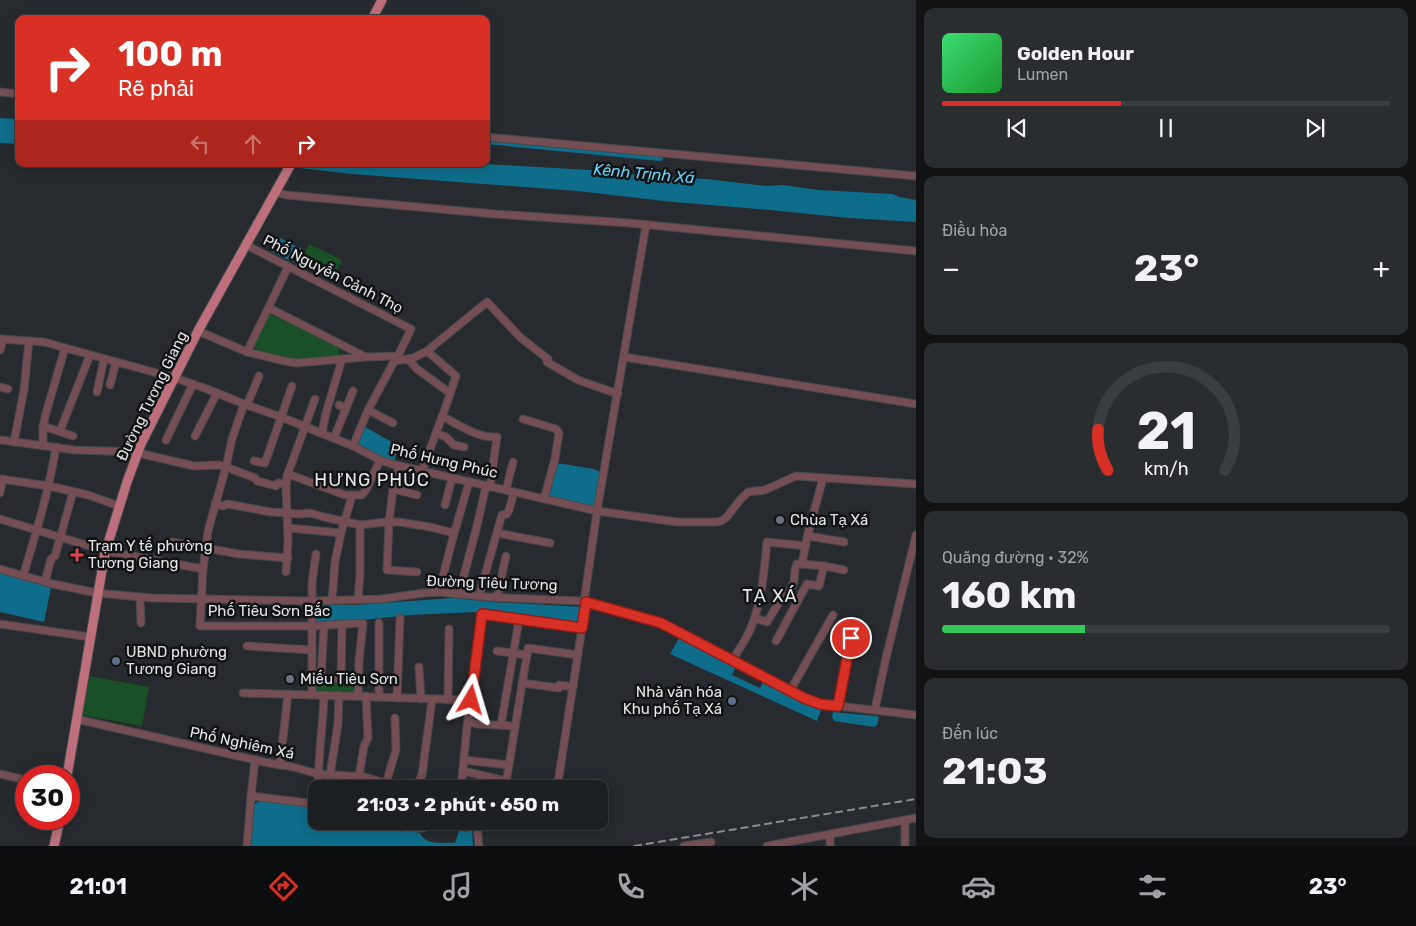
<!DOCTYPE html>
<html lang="vi">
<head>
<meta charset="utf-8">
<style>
	body { margin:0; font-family:Rubik,sans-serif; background:#2a2d2f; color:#f1f3f6; height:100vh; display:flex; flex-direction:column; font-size:19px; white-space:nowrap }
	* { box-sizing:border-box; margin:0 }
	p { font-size:16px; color:#a0a3a5 }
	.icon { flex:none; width:28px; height:28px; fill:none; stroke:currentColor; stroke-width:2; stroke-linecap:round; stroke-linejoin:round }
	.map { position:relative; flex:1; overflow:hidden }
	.side { display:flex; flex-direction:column; gap:8px; padding:8px; background:#101213; width:500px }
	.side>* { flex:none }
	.guide { position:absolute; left:15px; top:15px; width:475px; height:152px; border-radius:10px; box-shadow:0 2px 12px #0003,0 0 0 1px #3b3e40; background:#d93025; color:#fff; overflow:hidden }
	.speed { position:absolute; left:15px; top:765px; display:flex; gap:10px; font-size:25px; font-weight:700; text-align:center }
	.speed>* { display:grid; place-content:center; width:65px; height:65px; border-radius:50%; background:#1d2022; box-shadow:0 2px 12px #0003,0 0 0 1px #3b3e40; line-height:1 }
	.speed .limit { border:8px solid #d22; background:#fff; color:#111 }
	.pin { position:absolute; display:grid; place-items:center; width:42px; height:42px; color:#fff; margin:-21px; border:2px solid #fff; border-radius:50%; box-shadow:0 1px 5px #0007 }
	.me { position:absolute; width:55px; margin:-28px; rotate:7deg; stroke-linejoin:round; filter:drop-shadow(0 0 4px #0008) }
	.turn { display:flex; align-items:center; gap:18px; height:105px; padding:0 20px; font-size:22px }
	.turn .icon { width:65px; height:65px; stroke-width:2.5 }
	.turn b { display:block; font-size:35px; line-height:42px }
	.lanes { display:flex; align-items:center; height:48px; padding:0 20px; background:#0003; justify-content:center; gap:25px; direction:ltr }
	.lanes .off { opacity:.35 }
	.big { font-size:38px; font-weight:700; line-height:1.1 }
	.side .widget { flex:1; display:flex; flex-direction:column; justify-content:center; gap:8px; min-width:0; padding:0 18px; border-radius:10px; background:#2a2d2f }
	.side .dial { align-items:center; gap:0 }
	.dial svg { height:130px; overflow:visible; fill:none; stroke:#3b3e40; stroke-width:7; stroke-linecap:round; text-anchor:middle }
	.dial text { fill:#f1f3f6; stroke:none }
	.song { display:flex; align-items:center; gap:15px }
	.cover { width:60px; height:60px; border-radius:8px; background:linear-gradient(135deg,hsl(140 70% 55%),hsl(130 70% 35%)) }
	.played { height:5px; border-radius:2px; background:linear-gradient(90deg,#d93025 40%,#3b3e40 40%) }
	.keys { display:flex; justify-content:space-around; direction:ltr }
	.heat { display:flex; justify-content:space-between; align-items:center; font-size:28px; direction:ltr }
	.charge { height:8px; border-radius:4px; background:linear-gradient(90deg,#34c759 32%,#3b3e40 0) }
	.trip { position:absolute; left:308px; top:780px; width:300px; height:50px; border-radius:10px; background:#1d2022; box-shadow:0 2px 12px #0003,0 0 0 1px #3b3e40; font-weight:700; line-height:50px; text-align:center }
	.tab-bar { display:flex; height:80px; justify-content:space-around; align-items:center; background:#0c0d0e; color:#a0a3a5 }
	.tab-bar .icon { width:35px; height:35px }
	.tab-bar .active { color:#d93025 }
	.tab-bar b { font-size:22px; color:#f1f3f6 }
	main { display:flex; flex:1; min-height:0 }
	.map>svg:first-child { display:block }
	.green { fill:#195026 }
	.water { fill:#0e6d8a }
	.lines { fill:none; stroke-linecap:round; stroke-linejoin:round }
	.canal { stroke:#0e6d8a; stroke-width:6 }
	.minor-casing { stroke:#45484c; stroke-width:9 }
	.major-casing { stroke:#45484c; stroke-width:11 }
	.minor { stroke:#744e53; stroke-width:7 }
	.major { stroke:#bd707b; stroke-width:9 }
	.rail { stroke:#8a8d90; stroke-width:2; stroke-dasharray:8 4; stroke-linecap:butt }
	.route-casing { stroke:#8d1f18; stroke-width:12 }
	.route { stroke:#d93025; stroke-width:9 }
	.worship-dot { fill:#6b7280; stroke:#111214; stroke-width:2 }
	.health-dot { fill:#e0444e; stroke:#111214; stroke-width:2 }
	.service-dot { fill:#5c6f8a; stroke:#111214; stroke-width:2 }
	.labels { text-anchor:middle; stroke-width:5; stroke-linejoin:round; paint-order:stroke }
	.street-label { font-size:15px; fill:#e3e5e8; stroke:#111214 }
	.poi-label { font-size:15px; fill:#e3e5e8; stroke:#111214; text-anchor:start }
	.water-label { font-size:16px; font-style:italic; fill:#66d4fd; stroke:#111214 }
	.quarter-label { font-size:18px; letter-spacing:1px; fill:#e3e5e8; stroke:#111214 }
</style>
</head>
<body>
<main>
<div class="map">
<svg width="916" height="846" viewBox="0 0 916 846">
	<rect width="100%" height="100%" fill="#272a2e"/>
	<!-- green -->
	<g class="green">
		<polygon points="309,244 342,260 333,278 300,262"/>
		<path d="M 269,314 L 270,314 L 335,344 L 339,348 L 339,355 L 337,357 C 312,359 291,362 267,353 C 262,352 257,350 253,347 Z"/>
		<polygon points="89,676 149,687 142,726 82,715"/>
		<polygon points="314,679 358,681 357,694 314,692"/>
	</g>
	<!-- water -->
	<g class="water">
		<polygon points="0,118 19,119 19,144 0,143"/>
		<polygon points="264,164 485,164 606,171 647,176 706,179 766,186 783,185 818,190 893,194 899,197 916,200 916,222 849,218 770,210 673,202 577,191 352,174"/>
		<polygon points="278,237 304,250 297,264 270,251"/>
		<polygon points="363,427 367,428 397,445 398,447 394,462 355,446"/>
		<polygon points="557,463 594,469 600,472 594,508 550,497 548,495"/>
		<polygon points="0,572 51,587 44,622 0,612"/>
		<polygon points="453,598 493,602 584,607 580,626 476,612 410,615 363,620 332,621 324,622 316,621 316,607 326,605 355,605"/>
		<polygon points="679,638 736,667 732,675 760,688 764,680 823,705 817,721 670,654"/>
		<polygon points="833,712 876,716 879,717 877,725 874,727 834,721 832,717"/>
		<path d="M 259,801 L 312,807 L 312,810 L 316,811 L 316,809 L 316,821 L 375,821 L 399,828 L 399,830 L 403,832 L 404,829 L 420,833 C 426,846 440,842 455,843 L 460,828 L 463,828 L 463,831 L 466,832 L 467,830 L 470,830 L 471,827 L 472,828 L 473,846 L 251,846 L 254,806 L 255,804 Z"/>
	</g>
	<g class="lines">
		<!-- canal -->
		<polyline class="canal" points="486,141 660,158"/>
		<defs>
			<g id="minor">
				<polyline points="0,92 19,94"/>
				<polyline points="486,137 916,176"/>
				<polyline points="275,192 286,195 495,214 629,223 916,251"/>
				<polyline points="646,225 597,511 677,522 717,522 721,521 726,518 740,500 748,492 765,490 796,476 916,484"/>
				<polyline points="269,308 364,356"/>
				<polyline points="198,331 247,352 284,361 297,363 366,357 398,356 411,329 246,245"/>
				<polyline points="0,339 44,342 175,378 207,389 244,404 281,417 353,446 380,460 392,464 597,511 584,602"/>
				<polyline points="0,350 3,339"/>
				<polyline points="247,352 288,267"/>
				<polyline points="624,357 916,404"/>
				<polyline points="408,359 417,369 450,393"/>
				<polyline points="395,361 413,358 427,351 487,302 521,338 548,359 547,362 578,380 618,394"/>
				<polyline points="110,385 116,362"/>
				<polyline points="0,387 8,389"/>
				<polyline points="97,392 104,359"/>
				<polyline points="244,404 232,439 226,467 255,478 257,481 276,486 278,483 286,484"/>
				<polyline points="247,405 259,376"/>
				<polyline points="339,405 346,408"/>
				<polyline points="368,410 393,423"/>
				<path d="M 442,416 C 459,425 477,438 497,437 L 490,487"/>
				<polyline points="523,419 556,429 559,433 555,459 544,499"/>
				<polyline points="43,426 73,436"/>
				<polyline points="60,431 90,355"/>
				<polyline points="322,433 326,413 342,359"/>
				<polyline points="436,433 446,437 454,445 464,447"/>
				<polyline points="195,436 217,393"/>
				<polyline points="334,438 353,391"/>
				<polyline points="0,440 75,450 138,452"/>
				<polyline points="166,440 193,384"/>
				<polyline points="14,442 24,390 29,341"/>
				<polyline points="43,446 43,426 46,413 65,348"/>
				<polyline points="353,446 368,410 396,358"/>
				<polyline points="138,453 194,466 219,465 226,467 208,531 203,569 200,626 312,626 363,623 359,661 358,696"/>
				<polyline points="254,461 265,463 292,386"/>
				<polyline points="399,466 393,489 389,522 387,570 417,572"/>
				<polyline points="422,471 446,406 456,376 427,351"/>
				<polyline points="288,474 345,495 362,495 366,490 380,460"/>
				<polyline points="0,479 49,486 88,495 119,506"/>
				<polyline points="393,489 417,495"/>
				<polyline points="506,490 513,462"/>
				<polyline points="0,493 3,479"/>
				<polyline points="215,504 223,506 227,504 271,512 301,514 310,513 324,517 360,525 386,522 399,522 430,527 454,533"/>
				<polyline points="445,505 452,478"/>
				<polyline points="0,519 106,551 203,569"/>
				<polyline points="288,528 341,533 335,562 332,600"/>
				<polyline points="341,533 352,496"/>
				<polyline points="497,533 550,543"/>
				<polyline points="808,536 844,542"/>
				<polyline points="172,542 239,554 288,558"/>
				<polyline points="316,554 312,583 312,695 471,700"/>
				<polyline points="824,566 844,570"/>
				<polyline points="0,569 53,584 97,593 152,598 313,601 381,599 424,593 439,592 487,597 581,601 661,623 804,698 821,704 916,715"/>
				<polyline points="286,572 288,540 286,488 287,476 315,399"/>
				<path d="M 23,576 C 36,533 49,491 56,447"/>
				<polyline points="45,582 51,559 55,556 73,492"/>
				<polyline points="439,592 452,541 469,482"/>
				<polyline points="459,594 477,526 486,486"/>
				<polyline points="479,596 501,518 502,515 507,514 509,510 514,492"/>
				<polyline points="140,597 141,623"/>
				<polyline points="497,598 506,556"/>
				<polyline points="358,600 360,573 360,525"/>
				<polyline points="755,618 767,622 780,601 791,588 794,582 795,569 797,564 802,564 807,538 823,478"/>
				<polyline points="0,624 90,637"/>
				<polyline points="776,641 807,584 819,586 824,566 802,564"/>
				<polyline points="247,646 312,650"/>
				<polyline points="497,651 527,655"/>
				<path d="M 732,661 C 738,651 745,641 750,630 C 762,602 764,572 767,542 L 806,546"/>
				<polyline points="419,667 421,699"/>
				<polyline points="317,678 359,680"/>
				<polyline points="321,678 324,626"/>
				<polyline points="341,679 342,624"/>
				<polyline points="522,683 559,688 559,685 573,687"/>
				<polyline points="790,691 833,615"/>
				<polyline points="243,693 312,695"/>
				<polyline points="379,697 379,623"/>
				<polyline points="397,698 400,618"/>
				<polyline points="448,700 449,629"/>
				<polyline points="838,706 851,638"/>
				<polyline points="875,709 886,658 916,535"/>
				<polyline points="76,719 264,762 293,767 318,774 365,777 403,789"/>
				<polyline points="468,721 477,724 515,726"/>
				<polyline points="501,725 519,620"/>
				<polyline points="255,760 251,796 316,804"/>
				<polyline points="464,760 509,765"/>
				<polyline points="280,765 288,694"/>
				<polyline points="463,771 506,781"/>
				<polyline points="0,774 26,780"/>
				<polyline points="330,775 338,724 339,695"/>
				<polyline points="359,776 364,746 368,738 366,696"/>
				<polyline points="386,783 396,750 395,718"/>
				<path d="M 318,789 C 318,757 323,726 324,695"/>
				<polyline points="415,789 422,775 432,700"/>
				<polyline points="461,789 467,727 482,614 582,628"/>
				<polyline points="505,789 528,648 578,655"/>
				<polyline points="557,789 586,602"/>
				<polyline points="389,821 416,828 423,828 426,821"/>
				<polyline points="466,821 477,825 498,821"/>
				<polyline points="477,825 479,846"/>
				<polyline points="247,846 251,796"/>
				<polyline points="684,846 711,842"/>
				<polyline points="767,846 916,818"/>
				<polyline points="830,846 830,834"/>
				<polyline points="905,846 905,820"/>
			</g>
			<g id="major">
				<polyline points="372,19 382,0"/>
				<polyline points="67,776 105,553 127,482 141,444 198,331 291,164"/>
				<polyline points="54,846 60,819"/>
			</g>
		</defs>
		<!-- minor casing -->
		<use href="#minor" class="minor-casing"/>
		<!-- major casing -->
		<use href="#major" class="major-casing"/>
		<!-- minor -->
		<use href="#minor" class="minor"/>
		<!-- major -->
		<use href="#major" class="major"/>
		<!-- rail -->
		<polyline class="rail" points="634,846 916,799"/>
	</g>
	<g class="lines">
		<defs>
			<polyline id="route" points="471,700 482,614 582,628 586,602 661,623 804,698 820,704 838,706 851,638"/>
		</defs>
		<!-- route casing -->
		<use href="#route" class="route-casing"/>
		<!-- route -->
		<use href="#route" class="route"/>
	</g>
	<!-- markers -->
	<g class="worship-dot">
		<circle cx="780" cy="520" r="5"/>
		<circle cx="290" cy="679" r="5"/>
	</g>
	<path class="health-dot" d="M74.5 547.5h5v5h5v5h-5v5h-5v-5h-5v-5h5z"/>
	<g class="service-dot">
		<circle cx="116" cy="661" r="5"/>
		<circle cx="732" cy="701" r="5"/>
	</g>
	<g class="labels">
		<!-- street labels -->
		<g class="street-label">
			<text transform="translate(333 274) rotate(27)" y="5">Phố Nguyễn Cảnh Thọ</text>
			<text transform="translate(152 396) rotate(-64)" y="5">Đường Tương Giang</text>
			<text transform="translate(444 461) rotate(13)" y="5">Phố Hưng Phúc</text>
			<text transform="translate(492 583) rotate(2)" y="5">Đường Tiêu Tương</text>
			<text x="269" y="616">Phố Tiêu Sơn Bắc</text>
			<text transform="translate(242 743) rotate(12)" y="5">Phố Nghiêm Xá</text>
		</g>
		<!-- poi labels -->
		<g class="poi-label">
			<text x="790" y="525">Chùa Tạ Xá</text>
			<text x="88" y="551">Trạm Y tế phường<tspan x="88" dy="17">Tương Giang</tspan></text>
			<text x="126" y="657">UBND phường<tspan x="126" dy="17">Tương Giang</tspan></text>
			<text x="300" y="684">Miếu Tiêu Sơn</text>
			<text x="722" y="697" text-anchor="end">Nhà văn hóa<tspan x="722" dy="17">Khu phố Tạ Xá</tspan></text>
		</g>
		<!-- water labels -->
		<g class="water-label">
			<text transform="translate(644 173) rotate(5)" y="6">Kênh Trịnh Xá</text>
		</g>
		<!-- quarter labels -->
		<g class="quarter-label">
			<text x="372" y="486">HƯNG PHÚC</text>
			<text x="770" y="602">TẠ XÁ</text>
		</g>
	</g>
</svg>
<div class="speed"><div class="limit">30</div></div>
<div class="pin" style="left:851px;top:638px;background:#d93025"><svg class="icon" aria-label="arrive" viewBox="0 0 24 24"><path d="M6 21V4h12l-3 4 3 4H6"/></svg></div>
<svg class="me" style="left:471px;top:700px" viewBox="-20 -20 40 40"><path d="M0-17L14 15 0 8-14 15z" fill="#d93025" stroke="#fff" stroke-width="4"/></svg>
<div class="trip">21:03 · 2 phút · 650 m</div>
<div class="guide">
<div class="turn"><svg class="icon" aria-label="right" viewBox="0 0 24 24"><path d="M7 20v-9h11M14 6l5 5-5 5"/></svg><div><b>100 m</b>Rẽ phải</div></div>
<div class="lanes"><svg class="icon off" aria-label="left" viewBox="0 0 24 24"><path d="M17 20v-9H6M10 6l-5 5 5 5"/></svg><svg class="icon off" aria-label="ahead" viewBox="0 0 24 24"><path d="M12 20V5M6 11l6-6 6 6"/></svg><svg class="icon" aria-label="right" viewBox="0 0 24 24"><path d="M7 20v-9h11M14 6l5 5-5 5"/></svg></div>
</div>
</div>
<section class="side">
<div class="widget">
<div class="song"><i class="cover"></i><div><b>Golden Hour</b><p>Lumen</p></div></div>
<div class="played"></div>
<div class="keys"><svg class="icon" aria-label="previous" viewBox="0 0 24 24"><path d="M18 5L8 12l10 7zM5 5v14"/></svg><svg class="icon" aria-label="pause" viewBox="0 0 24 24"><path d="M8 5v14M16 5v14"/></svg><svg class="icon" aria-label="next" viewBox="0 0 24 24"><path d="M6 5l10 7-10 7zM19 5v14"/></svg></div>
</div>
<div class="widget"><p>Điều hòa</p>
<div class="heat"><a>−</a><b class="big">23°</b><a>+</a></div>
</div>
<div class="widget dial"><svg viewBox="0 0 100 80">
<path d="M14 69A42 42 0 1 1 86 69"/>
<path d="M14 69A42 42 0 0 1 8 44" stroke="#d93025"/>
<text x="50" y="56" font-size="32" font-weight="700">21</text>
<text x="50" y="72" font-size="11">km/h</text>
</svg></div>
<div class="widget"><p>Quãng đường · 32%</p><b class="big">160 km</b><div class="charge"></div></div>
<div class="widget"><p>Đến lúc</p><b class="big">21:03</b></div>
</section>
</main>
<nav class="tab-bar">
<b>21:01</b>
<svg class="icon active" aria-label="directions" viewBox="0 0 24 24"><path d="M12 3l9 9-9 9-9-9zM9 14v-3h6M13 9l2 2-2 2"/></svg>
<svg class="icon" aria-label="music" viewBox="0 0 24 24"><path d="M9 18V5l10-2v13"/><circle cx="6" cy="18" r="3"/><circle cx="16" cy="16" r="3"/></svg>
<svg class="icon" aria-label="phone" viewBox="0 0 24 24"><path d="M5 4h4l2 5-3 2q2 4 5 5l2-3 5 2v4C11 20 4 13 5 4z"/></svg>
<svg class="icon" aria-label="climate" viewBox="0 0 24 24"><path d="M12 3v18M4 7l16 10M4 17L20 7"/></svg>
<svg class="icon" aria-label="car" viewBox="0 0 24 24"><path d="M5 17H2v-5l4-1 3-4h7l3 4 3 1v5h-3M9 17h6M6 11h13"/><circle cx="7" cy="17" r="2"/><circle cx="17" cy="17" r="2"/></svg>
<svg class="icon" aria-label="filters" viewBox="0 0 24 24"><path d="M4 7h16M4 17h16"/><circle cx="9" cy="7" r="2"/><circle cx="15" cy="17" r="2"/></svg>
<b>23°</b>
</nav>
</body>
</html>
